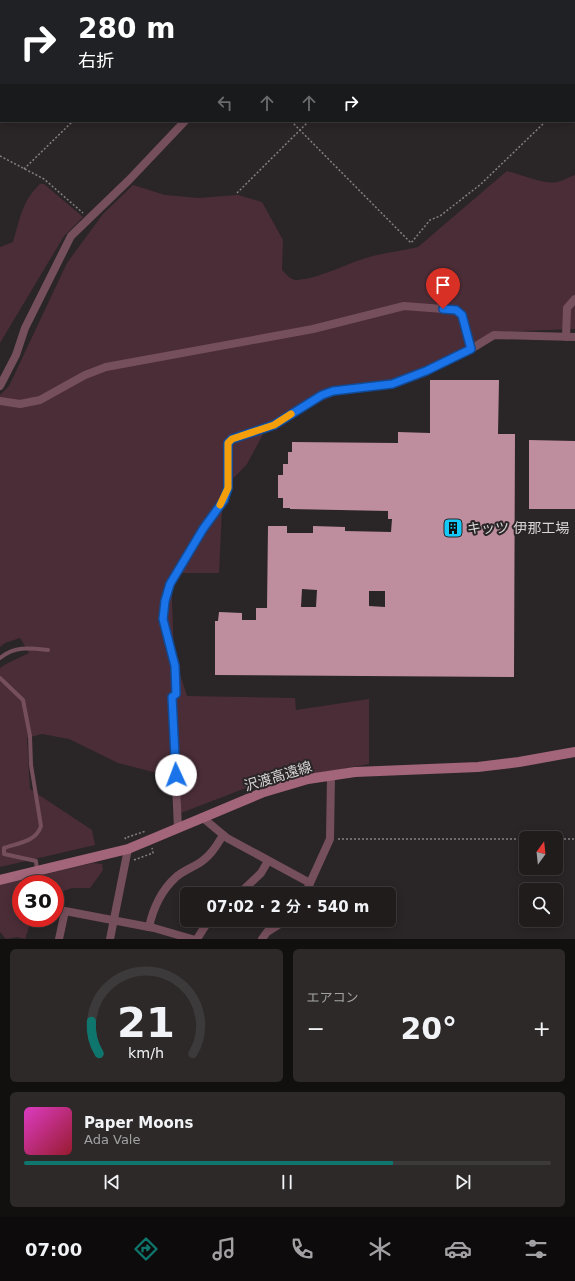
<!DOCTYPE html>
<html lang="ja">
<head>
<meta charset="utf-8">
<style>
	body { margin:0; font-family:"DejaVu Sans","Noto Sans JP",sans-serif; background:#2d2929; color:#f1f3f6; height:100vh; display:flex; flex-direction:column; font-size:15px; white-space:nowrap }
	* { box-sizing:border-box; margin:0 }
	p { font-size:13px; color:#a2a1a3 }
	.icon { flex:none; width:22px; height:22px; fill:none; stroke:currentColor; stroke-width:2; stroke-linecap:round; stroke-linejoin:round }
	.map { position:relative; height:939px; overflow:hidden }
	.details { display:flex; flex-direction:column; gap:10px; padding:10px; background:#120f0f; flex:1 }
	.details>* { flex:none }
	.guide { position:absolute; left:0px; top:0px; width:575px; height:122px; box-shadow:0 2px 10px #0003,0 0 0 1px #3d3a3b; background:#202124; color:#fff; overflow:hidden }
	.needle { width:26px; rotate:15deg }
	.controls { position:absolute; left:519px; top:831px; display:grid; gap:8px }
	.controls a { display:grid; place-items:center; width:44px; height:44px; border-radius:6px; background:#201c1c; box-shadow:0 2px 10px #0003,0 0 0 1px #3d3a3b; font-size:20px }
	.speed { position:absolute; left:12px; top:875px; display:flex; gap:8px; font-size:20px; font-weight:700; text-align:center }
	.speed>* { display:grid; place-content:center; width:52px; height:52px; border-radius:50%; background:#201c1c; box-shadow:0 2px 10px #0003,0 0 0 1px #3d3a3b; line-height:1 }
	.speed .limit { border:6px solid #d22; background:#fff; color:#111 }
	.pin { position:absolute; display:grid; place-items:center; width:34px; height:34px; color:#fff; margin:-41px -17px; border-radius:50% 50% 50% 0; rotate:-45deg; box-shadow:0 0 4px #0007 }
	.pin .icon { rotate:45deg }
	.me { position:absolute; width:44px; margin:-22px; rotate:358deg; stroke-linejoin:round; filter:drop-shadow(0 0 3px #0008) }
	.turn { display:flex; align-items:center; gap:14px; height:84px; padding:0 12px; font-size:18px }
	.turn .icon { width:52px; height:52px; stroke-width:2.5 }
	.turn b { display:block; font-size:28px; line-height:34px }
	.lanes { display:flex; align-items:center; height:38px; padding:0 12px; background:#0003; justify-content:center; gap:20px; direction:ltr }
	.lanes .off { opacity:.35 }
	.big { font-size:30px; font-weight:600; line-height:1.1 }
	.details .card { flex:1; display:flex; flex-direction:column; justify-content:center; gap:6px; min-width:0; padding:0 14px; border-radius:6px; background:#2d2929 }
	.details .dial { align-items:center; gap:0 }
	.dial svg { height:104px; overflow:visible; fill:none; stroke:#3d3a3b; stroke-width:7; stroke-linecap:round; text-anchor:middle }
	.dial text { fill:#f1f3f6; stroke:none }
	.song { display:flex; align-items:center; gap:12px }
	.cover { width:48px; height:48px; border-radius:6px; background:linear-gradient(135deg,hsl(310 70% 55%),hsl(350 70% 35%)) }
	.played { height:4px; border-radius:2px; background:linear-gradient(90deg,#0f766e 70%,#3d3a3b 70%) }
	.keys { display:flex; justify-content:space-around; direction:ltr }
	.heat { display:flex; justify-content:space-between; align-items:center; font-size:22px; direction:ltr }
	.details .tiles { flex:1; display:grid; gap:10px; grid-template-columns:1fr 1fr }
	.card:last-child { grid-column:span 2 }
	.trip { position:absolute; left:180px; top:887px; width:216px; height:40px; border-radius:6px; background:#201c1c; box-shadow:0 2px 10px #0003,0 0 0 1px #3d3a3b; font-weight:600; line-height:40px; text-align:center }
	.dock { display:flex; height:64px; justify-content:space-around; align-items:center; background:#0d0b0b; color:#a2a1a3 }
	.dock .icon { width:28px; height:28px }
	.dock .current { color:#0f766e }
	.dock b { font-size:18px; color:#f1f3f6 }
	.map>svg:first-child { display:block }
	.green { fill:#4b2d37 }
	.building { fill:#be8e9e; fill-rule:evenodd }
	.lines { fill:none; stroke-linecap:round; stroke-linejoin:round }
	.path { stroke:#858182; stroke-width:1.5; stroke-dasharray:2 2; stroke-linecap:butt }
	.lane { stroke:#764f5c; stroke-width:4 }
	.street { stroke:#764f5c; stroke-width:8 }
	.secondary { stroke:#a2657a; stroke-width:10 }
	.route-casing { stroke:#114b97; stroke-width:10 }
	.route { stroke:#1a73e8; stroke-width:7 }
	.slow { stroke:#f59e0b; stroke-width:7 }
	.labels { text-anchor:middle; stroke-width:4; stroke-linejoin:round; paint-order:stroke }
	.poi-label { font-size:14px; fill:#d8d5d6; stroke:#2a2526; text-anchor:start }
	.street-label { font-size:14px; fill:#d8d5d6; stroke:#2a2526 }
</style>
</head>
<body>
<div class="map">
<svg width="575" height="939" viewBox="0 0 575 939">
	<rect width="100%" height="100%" fill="#2a2526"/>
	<!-- green -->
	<g class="green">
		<path d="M 507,171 C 519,174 546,185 557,182 C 563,181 569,177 575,175 L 575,329 L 493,332 L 428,367 L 395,380 L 358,386 L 269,423 L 247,464 L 223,489 L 219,573 L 171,573 L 174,656 L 187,696 L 295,698 L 296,710 L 369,699 L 369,764 L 251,786 L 181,813 L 180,769 L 153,772 L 118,763 L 69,739 L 42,734 L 27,738 L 30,789 L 92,830 L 95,845 L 0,867 L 0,668 L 6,664 L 29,653 L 20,638 L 5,643 L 0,647 L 0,395 L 9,386 L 67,263 L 103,214 L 133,185 L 165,195 L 198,198 L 238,195 L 262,202 L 283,240 L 282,270 C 286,274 290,280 297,280 C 323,278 348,262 373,256 C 388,252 403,251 418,247 Z"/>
		<path d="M 40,184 L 44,184 L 83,217 L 64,236 L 0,343 L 0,247 L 13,242 C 20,219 22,201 40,184 Z"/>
		<polygon points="93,863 102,864 103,870 90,888 72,888 55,894 55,884 21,884 21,918 32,918 25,939 17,937 6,939 0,932 0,885"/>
	</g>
	<!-- building -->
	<g class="building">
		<path d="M 430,380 L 499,380 L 498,434 L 515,434 L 514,677 L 215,675 L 215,621 L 218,621 L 219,612 L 242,613 L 242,620 L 256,620 L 256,608 L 267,608 L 268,526 L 287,526 L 287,533 L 313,533 L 313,526 L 345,527 L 345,531 L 391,532 L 392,519 L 388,519 L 388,511 L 290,509 L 290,508 L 283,508 L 283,498 L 278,498 L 278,475 L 283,475 L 283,464 L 288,464 L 288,452 L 292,452 L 292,442 L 398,443 L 398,432 L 430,433 ZM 302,589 L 317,590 L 316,607 L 301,607 ZM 369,591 L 385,591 L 385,607 L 369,606 Z"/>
		<polygon points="529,440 575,441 575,509 529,509"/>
	</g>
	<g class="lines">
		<!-- path -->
		<g class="path">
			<polyline points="171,0 172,1"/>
			<polyline points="197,1 198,0"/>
			<polyline points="428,1 429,0"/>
			<polyline points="574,100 575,100"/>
			<polyline points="291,121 411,243 430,220 440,216 481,184 546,121"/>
			<polyline points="0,156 44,179 83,213"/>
			<polyline points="24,169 73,121"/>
			<polyline points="237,193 309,121"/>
			<polyline points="126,839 125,838 146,831"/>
			<polyline points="338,839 526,839"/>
			<polyline points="556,839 575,839"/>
			<polyline points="134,860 153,853 152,848"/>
		</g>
		<!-- lane -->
		<g class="lane">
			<path d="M 0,658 C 15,646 29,648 48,650"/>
			<path d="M 0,678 L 23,700 L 30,736 L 31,765 L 41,826 C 36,842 18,843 4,848 L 4,854 L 36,861 L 37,870"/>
		</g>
		<!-- street -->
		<g class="street">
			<polyline points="469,0 470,1"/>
			<polyline points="304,1 305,0"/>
			<polyline points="574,110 575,111"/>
			<polyline points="566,337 567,308 575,299"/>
			<polyline points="0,386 16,355 25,328 71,236 129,180 185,121"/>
			<polyline points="0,401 20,404 40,400 85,375 106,367 313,329 404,306 456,310 462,315 471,349"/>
			<polyline points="203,818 227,838 310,883"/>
			<polyline points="178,828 172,697 176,694 175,666 163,619 165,601 170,584 203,529 224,501 228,489 228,443 232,439 274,425 322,395 333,391 392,384 426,371 471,349 494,335 575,337"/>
			<polyline points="239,894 261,873 268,861"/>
			<polyline points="305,894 330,839 331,776"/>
			<path d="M 149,927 C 153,909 161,891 175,878 C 181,872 189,869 196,865 C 209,858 216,847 223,835"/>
			<polyline points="59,939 65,911 154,928 192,939"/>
			<polyline points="110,939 128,849"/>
			<polyline points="197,939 209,920"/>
			<polyline points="262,939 267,932 286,920"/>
		</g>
		<!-- secondary -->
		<polyline class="secondary" points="0,880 128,849 264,792 308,779 355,772 478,767 519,762 575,752"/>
	</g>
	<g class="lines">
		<defs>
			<polyline id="route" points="176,775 172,697 176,694 175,666 163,619 165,601 170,584 203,529 224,500 228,488 228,443 232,439 274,425 322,395 333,391 392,384 426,371 471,349 462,315 456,310 443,309"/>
		</defs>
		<!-- route casing -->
		<use href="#route" class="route-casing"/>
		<!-- route -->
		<use href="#route" class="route"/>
		<!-- slow -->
		<polyline class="slow" points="220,505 228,488 228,443 232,439 274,425 291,414"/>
	</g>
	<!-- icons -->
	<defs>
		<symbol id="building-square" viewBox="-11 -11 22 22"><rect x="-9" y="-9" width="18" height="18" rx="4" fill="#15cafb" stroke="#2a2526"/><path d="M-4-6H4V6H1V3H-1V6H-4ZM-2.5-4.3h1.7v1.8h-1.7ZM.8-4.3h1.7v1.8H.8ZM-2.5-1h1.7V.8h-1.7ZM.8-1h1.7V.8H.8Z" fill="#111"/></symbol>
	</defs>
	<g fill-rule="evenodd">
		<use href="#building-square" x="442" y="517" width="22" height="22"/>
	</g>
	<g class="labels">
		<!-- poi labels -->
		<g class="poi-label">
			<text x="467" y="533">キッツ 伊那工場</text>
		</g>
		<!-- street labels -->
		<g class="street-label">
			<text transform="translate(278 776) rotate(-17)" y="5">沢渡高遠線</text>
		</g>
	</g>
</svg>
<div class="controls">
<a><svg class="needle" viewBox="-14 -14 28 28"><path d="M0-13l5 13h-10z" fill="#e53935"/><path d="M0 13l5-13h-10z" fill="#a2a1a3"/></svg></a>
<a><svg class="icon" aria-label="search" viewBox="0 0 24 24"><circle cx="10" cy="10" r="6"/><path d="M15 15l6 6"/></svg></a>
</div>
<div class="speed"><div class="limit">30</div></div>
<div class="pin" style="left:443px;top:309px;background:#d93025"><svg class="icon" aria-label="arrive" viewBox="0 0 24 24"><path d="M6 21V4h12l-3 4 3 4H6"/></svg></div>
<svg class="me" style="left:176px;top:775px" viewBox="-20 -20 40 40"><circle r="19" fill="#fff"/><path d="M0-13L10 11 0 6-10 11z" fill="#1a73e8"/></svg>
<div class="trip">07:02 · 2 分 · 540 m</div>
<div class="guide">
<div class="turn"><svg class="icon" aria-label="right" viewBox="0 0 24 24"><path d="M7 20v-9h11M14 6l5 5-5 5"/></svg><div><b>280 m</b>右折</div></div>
<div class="lanes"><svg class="icon off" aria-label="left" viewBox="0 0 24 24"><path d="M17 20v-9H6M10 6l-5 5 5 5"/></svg><svg class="icon off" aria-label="ahead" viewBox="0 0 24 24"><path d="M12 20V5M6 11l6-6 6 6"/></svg><svg class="icon off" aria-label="ahead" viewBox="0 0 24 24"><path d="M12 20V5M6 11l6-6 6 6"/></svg><svg class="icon" aria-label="right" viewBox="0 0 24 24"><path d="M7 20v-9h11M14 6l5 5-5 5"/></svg></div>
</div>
</div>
<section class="details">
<div class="tiles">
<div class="card dial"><svg viewBox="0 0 100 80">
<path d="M14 69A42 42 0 1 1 86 69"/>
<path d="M14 69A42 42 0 0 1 8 44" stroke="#0f766e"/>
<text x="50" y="56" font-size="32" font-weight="700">21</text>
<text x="50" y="72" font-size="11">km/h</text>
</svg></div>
<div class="card"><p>エアコン</p>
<div class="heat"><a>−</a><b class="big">20°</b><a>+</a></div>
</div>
<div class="card">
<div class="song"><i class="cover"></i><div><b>Paper Moons</b><p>Ada Vale</p></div></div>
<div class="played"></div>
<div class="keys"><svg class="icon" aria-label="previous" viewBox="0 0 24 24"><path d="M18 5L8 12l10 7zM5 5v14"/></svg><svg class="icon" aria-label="pause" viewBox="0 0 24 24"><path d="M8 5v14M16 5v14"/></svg><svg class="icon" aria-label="next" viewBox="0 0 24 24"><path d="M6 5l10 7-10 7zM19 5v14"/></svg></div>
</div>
</div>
</section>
<nav class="dock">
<b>07:00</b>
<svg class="icon current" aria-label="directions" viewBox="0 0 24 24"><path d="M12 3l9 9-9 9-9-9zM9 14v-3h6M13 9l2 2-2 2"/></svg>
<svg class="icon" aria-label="music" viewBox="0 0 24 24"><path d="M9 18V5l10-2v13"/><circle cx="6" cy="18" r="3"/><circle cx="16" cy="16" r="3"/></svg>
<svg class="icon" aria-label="phone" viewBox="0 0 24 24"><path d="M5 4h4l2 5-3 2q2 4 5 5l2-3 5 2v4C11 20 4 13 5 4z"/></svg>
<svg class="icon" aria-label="climate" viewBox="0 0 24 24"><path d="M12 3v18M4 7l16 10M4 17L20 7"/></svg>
<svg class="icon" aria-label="car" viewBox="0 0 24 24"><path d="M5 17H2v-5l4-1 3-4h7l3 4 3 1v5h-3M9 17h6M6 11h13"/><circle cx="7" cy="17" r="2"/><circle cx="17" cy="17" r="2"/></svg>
<svg class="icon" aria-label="filters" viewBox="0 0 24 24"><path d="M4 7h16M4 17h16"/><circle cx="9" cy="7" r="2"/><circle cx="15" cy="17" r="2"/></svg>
</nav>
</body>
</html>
